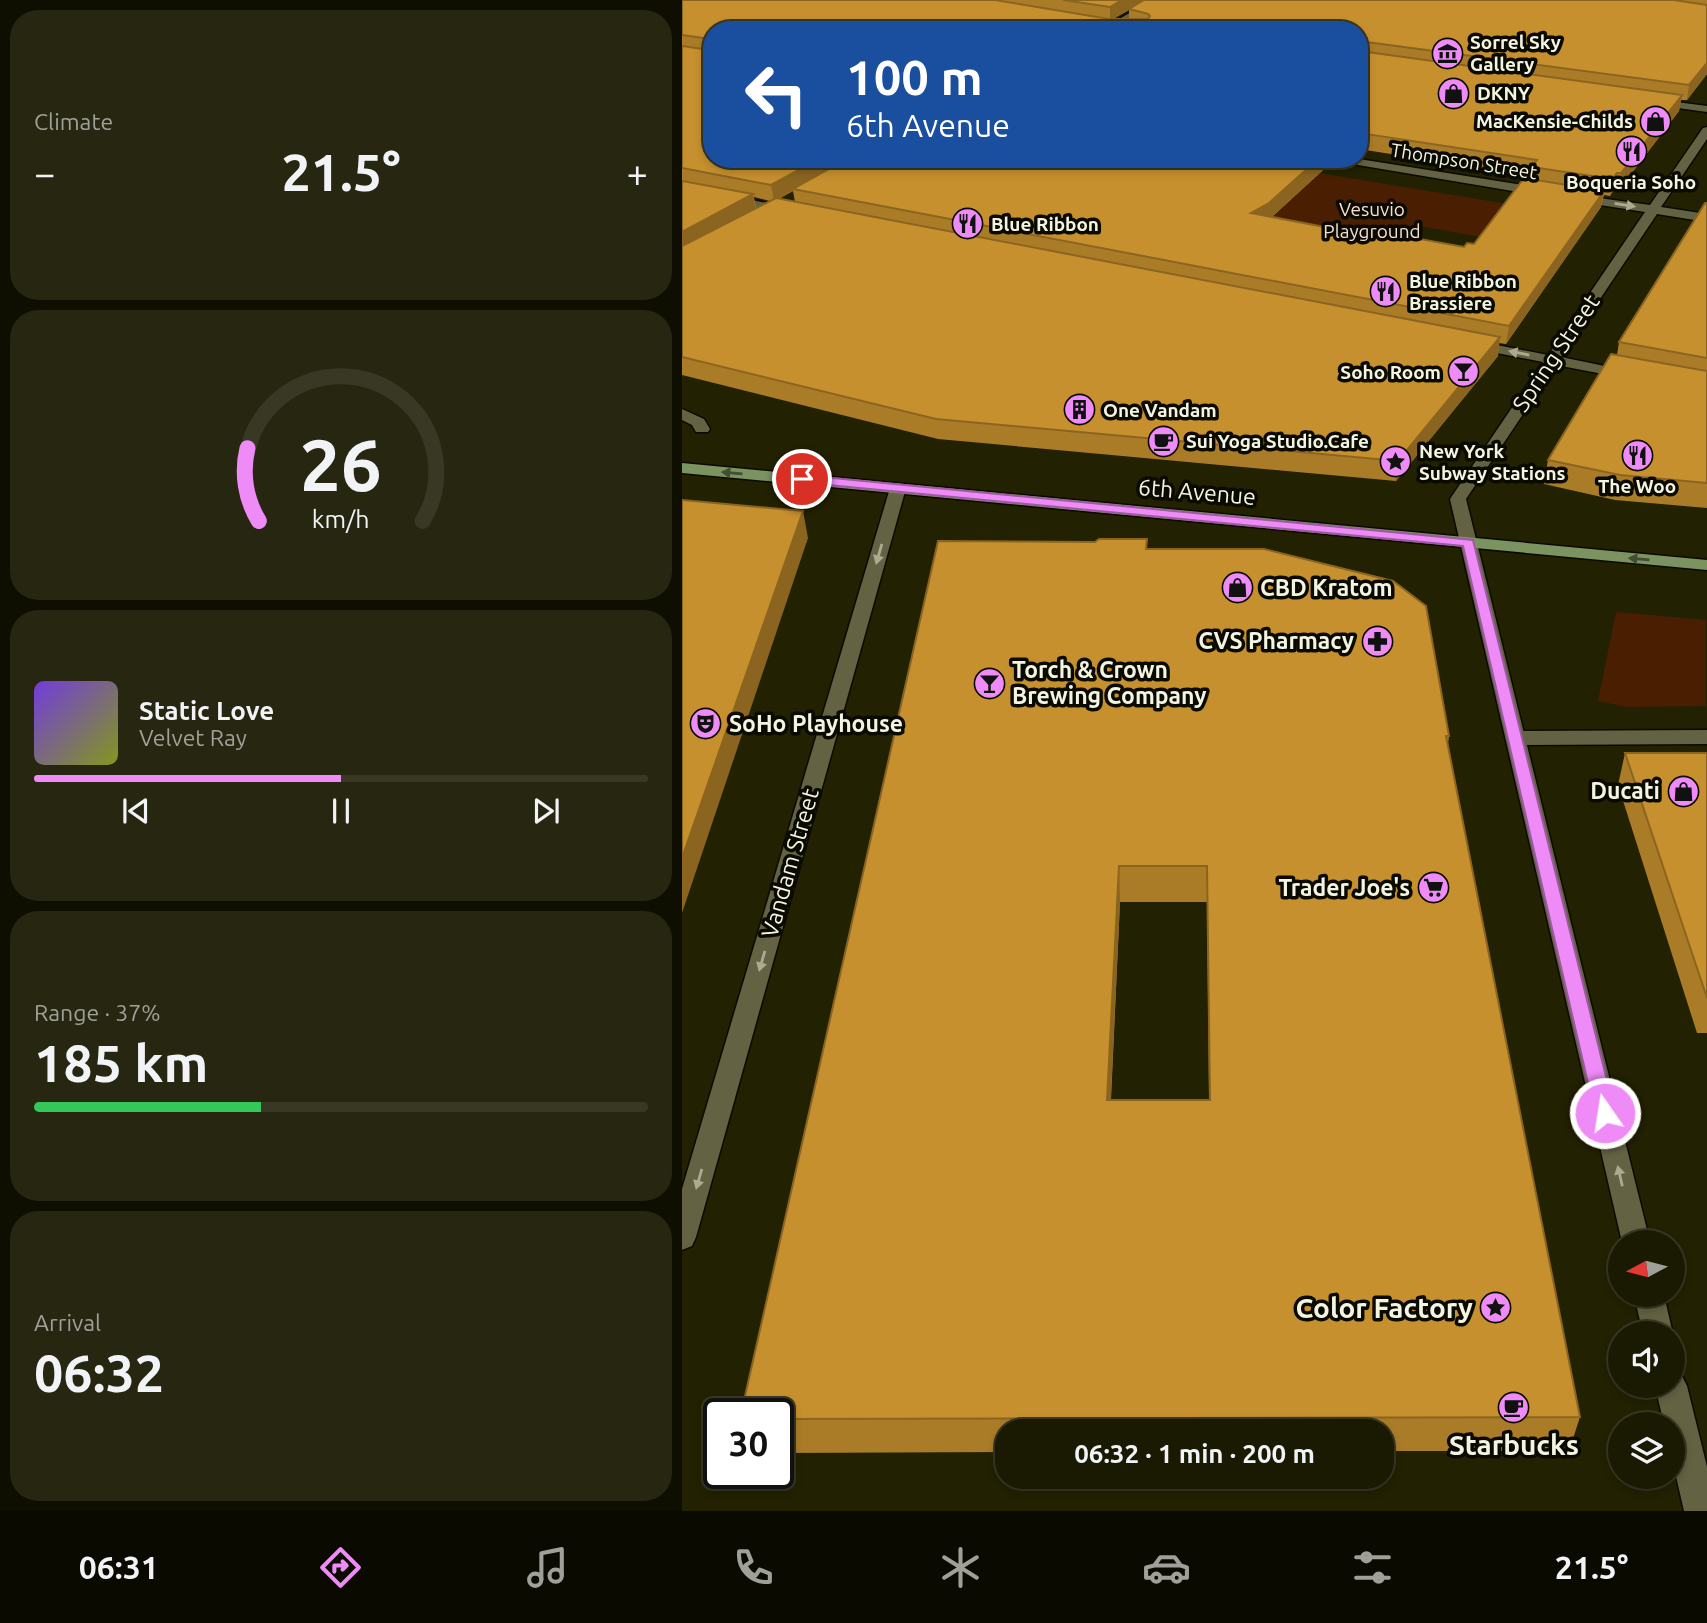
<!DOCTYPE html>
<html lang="en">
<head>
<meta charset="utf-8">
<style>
	body { margin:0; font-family:Ubuntu,sans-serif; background:#272611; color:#f1f3f6; height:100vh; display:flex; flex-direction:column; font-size:26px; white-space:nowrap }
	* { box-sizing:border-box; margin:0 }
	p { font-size:23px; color:#9fa099 }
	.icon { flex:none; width:38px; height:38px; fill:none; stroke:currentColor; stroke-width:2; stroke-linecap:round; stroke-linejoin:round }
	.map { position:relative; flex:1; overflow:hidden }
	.drawer { display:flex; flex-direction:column; gap:10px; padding:10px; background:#0e0e01; width:682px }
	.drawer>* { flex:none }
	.top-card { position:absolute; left:21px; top:21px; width:665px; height:147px; border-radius:28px; box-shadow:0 4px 10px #0003,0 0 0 2px #383824; background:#1a4fa0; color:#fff; overflow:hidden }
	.needle { width:46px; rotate:263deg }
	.tools { position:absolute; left:926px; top:1230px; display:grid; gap:14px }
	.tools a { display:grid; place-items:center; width:77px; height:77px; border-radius:50%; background:#1a1902; box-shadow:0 4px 10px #0003,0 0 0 2px #383824; font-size:35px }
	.speed { position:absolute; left:21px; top:1398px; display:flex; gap:14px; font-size:35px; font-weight:700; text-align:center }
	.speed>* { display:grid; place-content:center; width:91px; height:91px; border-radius:50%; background:#1a1902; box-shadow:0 4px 10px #0003,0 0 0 2px #383824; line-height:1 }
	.speed .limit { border:4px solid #111; border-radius:10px; background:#fff; color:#111 }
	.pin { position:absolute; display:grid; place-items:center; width:60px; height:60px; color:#fff; margin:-30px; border:4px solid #fff; border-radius:50%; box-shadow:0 2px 7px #0007 }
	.me { position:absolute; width:77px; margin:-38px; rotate:347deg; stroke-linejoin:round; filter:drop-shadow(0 0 5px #0008) }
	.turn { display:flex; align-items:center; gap:24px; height:147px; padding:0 28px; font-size:32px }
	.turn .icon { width:91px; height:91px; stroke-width:2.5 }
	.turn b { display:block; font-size:49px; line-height:60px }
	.big { font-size:52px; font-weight:700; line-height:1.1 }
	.drawer .widget { flex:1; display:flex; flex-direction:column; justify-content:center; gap:10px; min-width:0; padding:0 24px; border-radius:28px; background:#272611 }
	.drawer .dial { align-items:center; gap:0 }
	.dial svg { height:182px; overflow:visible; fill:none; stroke:#383824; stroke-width:7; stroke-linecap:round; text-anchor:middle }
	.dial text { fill:#f1f3f6; stroke:none }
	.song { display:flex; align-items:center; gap:21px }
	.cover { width:84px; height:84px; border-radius:10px; background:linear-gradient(135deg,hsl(260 70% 55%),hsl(70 70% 35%)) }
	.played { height:7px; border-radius:4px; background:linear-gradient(90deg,#ef8bf7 50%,#383824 50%) }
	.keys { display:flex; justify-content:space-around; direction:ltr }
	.heat { display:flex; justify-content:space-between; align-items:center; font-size:38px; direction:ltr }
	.charge { height:10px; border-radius:5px; background:linear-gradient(90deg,#34c759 37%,#383824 0) }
	.trip { position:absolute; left:313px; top:1419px; width:399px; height:70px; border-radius:28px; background:#1a1902; box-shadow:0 4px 10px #0003,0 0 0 2px #383824; font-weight:700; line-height:70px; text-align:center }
	.tabs { display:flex; height:112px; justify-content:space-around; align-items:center; background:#0a0a01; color:#9fa099 }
	.tabs .icon { width:49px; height:49px }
	.tabs .active { color:#ef8bf7 }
	.tabs b { font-size:32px; color:#f1f3f6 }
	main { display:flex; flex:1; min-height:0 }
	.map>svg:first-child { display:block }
	.green { fill:#4a1f01 }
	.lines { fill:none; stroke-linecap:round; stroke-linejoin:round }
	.pedestrian-casing { stroke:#0c0a00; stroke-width:3 }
	.minor-casing { stroke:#0c0a00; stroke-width:3 }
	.primary-casing { stroke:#0c0a00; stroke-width:3 }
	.pedestrian { fill:#636242; fill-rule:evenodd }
	.minor { fill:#636242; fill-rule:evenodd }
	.primary { fill:#7b9361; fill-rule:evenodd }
	.wall { fill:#aa7c28; fill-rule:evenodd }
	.shaded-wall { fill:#8b6520 }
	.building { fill:#c6902e; stroke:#8b6520; stroke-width:2; fill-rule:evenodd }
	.oneway { fill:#acab92 }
	.oneway2 { fill:#424e31 }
	.route { fill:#ef8bf7; stroke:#9b5aa1; stroke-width:2 }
	.labels { text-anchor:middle; stroke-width:7; stroke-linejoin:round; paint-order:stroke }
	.far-poi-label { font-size:19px; font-weight:bold; fill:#f4f4e2; stroke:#0a0a01; text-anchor:start }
	.far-street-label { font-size:19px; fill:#f4f4e2; stroke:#0a0a01 }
	.far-park-label { font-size:19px; fill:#f6dfd2; stroke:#0a0a01 }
	.street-label { font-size:23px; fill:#f4f4e2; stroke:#0a0a01 }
	.poi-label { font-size:23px; font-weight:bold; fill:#f4f4e2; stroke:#0a0a01; text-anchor:start }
	.near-poi-label { font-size:28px; font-weight:bold; fill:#f4f4e2; stroke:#0a0a01; text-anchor:end }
</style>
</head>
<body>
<main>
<section class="drawer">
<div class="widget"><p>Climate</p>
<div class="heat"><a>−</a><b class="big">21.5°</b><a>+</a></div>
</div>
<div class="widget dial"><svg viewBox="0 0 100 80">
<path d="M14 69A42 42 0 1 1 86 69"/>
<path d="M14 69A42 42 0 0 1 9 37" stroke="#ef8bf7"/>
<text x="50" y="56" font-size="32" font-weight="700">26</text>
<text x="50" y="72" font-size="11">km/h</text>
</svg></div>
<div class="widget">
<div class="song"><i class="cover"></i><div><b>Static Love</b><p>Velvet Ray</p></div></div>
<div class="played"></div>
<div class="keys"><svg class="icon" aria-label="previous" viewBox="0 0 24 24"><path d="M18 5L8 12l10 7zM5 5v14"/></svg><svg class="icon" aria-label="pause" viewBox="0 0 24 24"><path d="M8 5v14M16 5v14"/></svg><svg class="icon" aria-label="next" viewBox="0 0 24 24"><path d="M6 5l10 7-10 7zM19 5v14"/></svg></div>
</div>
<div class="widget"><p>Range · 37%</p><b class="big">185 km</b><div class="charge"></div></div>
<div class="widget"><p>Arrival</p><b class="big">06:32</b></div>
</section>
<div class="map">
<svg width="1025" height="1511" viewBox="0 0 1025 1511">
	<rect width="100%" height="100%" fill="#222102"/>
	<!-- green -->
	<g class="green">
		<polygon points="569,162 899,216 874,250 737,226 665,301 512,206"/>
		<polygon points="934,612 1024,620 1024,706 944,707 916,701"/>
	</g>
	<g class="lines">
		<defs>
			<g id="pedestrian">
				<polygon points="0,409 22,419 28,429 26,432 14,432 10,425 0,420"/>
				<polygon points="1025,730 1025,744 834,745 827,743 824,738 827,733 834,731"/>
			</g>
			<g id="minor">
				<polygon points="470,0 481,0 430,30 418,30"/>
				<polygon points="971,99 1025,106 1025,112 967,104 967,100"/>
				<polygon points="1025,127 1025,139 979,207 1025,214 1025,222 975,214 879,357 947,371 954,375 947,379 874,365 784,499 968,1242 940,1242 768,499 861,362 785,347 783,344 785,341 790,340 866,355 963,212 892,201 888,200 888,194 968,205 1021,128"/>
				<polygon points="652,159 677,159 860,188 866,192 860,196 658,162"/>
				<polygon points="0,186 105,207 111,211 105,215 0,194"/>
				<polygon points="216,483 224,488 14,1237 10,1246 0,1250 0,1189 208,488"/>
				<polygon points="952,1295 982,1295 991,1334 990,1335 961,1334"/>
				<polygon points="990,1372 1000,1376 1005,1386 1025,1467 1025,1511 1002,1511 990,1459 990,1424 982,1424 973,1386 990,1386"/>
			</g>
			<polygon id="primary" points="0,463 1025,560 1025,570 0,473"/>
		</defs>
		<!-- pedestrian casing -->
		<use href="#pedestrian" class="pedestrian-casing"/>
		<!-- minor casing -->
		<use href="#minor" class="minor-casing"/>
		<!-- primary casing -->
		<use href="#primary" class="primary-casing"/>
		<!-- pedestrian -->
		<use href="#pedestrian" class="pedestrian"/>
		<!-- minor -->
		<use href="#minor" class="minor"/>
		<!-- primary -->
		<use href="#primary" class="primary"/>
	</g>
	<!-- wall -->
	<g class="wall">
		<path d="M 0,0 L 1025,0 L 1025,74 L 1005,100 L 999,100 L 997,111 L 937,190 L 932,189 L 928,196 L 922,195 L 919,207 L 824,344 L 817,343 L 816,356 L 714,481 L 256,439 L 0,375 ZM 447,10 L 447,19 L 431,19 ZM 677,30 L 677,149 L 849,176 L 848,179 L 792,244 L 782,247 L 711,240 L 590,217 L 651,161 L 30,159 ZM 111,191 L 113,202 L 97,199 ZM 72,197 L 88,201 L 74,208 Z"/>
		<polygon points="1025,203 1025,508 933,500 862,484 866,460 935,355 937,342"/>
		<path d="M 465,549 L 767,736 L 766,744 L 898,1417 L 887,1451 L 700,1451 L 700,1432 L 326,1432 L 326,1452 L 96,1453 L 96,1414 ZM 438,902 L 525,902 L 527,1100 L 429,1100 Z"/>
		<polygon points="943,753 1025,753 1025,1033 1015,1033 936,785"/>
	</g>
	<!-- shaded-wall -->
	<g class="shaded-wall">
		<polygon points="440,0 465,0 428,20 428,7"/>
		<polygon points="1025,63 1025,74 1005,100 1007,85"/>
		<polygon points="1000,95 997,111 937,190 939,173"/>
		<polygon points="137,159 170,159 111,189 111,191 92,201 89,185"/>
		<polygon points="636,159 651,159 651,161 586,220 569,213"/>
		<polygon points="935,173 932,189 928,196 930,179"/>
		<polygon points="922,191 919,207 824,344 827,326"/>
		<polygon points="71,194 74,211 0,251 0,232"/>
		<polygon points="818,337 816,356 714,481 716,461"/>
		<polygon points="121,511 126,538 0,913 0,858"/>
		<polygon points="437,866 438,902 427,1137 425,1100"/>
	</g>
	<!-- building -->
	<g class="building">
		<polygon points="0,0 313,0 427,19 466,19 468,16 466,14 447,9 462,0 992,0 1025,5 1025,63 1007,85 677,41 677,30 30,30 30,47 28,39 0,35"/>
		<polygon points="381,0 440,0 428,7"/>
		<polygon points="0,46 27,50 30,48 30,159 137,159 89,185 0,168"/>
		<polygon points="677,49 678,51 1000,95 939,173 935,173 930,179 850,167 855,160 677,133"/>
		<polygon points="165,159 636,159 587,203 569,213 711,240 716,235 782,247 785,243 792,244 842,178 922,191 827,326 111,189"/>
		<polygon points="0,181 71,194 0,232"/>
		<polygon points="94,198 818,337 716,461 254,419 0,357 0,246"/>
		<polygon points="1023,203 1025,203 1025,358 937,342"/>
		<polygon points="929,354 1025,371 1025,483 938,475 866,460"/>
		<polygon points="0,500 121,511 0,858"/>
		<path d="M 417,539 L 465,539 L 464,549 L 582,549 L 711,581 L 744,606 L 767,736 L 764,736 L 898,1417 L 96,1419 L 96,1414 L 59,1414 L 256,541 L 413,542 ZM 437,866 L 525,866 L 528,1100 L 425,1100 Z"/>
		<polygon points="943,753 1025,753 1025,998"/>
	</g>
	<!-- one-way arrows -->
	<defs><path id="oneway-solid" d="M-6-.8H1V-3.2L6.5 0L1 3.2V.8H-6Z" transform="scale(1.75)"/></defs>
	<g class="oneway">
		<use href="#oneway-solid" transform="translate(943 205) rotate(9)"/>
		<use href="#oneway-solid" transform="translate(837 353) rotate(-169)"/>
		<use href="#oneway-solid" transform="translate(197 554) rotate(106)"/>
		<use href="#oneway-solid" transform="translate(80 961) rotate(106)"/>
		<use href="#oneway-solid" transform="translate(938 1176) rotate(-103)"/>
		<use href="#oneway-solid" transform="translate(17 1179) rotate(106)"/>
	</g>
	<g class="oneway2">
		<use href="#oneway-solid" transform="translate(50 473) rotate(-175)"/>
		<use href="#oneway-solid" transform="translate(957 559) rotate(-175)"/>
	</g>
	<!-- route -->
	<polygon class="route" points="120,475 791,540 933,1113 930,1118 923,1121 916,1118 913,1113 781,546 115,482 113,479"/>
	<!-- icons -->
	<defs>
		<symbol id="museum-disc" viewBox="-11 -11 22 22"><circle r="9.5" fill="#ef8bf7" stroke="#0a0a01"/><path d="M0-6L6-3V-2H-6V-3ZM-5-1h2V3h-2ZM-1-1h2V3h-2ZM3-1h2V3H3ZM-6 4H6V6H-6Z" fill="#111"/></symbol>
		<symbol id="shop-disc" viewBox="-11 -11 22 22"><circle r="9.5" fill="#ef8bf7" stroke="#0a0a01"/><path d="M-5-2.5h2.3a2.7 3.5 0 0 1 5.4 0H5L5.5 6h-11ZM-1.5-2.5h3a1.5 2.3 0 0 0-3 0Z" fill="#111"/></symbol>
		<symbol id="restaurant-disc" viewBox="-11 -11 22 22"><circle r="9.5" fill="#ef8bf7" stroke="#0a0a01"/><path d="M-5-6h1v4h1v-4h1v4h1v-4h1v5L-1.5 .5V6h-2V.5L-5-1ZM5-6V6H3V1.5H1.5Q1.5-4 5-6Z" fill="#111"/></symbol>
		<symbol id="bar-disc" viewBox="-11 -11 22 22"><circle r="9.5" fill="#ef8bf7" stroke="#0a0a01"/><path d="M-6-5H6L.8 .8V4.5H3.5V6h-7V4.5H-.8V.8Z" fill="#111"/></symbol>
		<symbol id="building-disc" viewBox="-11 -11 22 22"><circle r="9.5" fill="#ef8bf7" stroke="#0a0a01"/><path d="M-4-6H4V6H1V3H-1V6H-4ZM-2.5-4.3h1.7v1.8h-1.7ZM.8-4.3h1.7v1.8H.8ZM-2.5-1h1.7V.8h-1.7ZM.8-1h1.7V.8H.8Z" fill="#111"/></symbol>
		<symbol id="cafe-disc" viewBox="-11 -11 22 22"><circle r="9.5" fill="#ef8bf7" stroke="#0a0a01"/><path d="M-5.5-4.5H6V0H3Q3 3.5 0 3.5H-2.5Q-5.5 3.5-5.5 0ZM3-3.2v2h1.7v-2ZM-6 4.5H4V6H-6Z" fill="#111"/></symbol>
		<symbol id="sight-disc" viewBox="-11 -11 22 22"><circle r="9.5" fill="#ef8bf7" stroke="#0a0a01"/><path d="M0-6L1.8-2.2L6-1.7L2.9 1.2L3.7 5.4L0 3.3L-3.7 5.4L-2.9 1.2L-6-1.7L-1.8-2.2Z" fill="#111"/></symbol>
		<symbol id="pharmacy-disc" viewBox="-11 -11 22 22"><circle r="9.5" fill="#ef8bf7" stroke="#0a0a01"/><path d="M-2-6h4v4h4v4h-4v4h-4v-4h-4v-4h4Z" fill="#111"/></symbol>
		<symbol id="theatre-disc" viewBox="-11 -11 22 22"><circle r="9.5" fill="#ef8bf7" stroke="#0a0a01"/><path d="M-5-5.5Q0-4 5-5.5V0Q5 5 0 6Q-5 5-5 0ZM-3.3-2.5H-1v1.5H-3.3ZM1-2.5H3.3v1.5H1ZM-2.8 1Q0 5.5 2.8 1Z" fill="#111"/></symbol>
		<symbol id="supermarket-disc" viewBox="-11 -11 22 22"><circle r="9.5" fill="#ef8bf7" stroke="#0a0a01"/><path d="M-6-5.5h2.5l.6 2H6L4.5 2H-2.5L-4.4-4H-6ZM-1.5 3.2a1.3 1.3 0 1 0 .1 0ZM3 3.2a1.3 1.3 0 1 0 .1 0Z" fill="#111"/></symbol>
	</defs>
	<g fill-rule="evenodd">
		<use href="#museum-disc" x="748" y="36" width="35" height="35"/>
		<use href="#shop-disc" x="754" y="76" width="35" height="35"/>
		<use href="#shop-disc" x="956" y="104" width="35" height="35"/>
		<use href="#restaurant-disc" x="932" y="134" width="35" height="35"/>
		<use href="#restaurant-disc" x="268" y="206" width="35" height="35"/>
		<use href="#restaurant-disc" x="686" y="274" width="35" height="35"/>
		<use href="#bar-disc" x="764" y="354" width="35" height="35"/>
		<use href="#building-disc" x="380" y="392" width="35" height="35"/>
		<use href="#cafe-disc" x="464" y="424" width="35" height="35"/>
		<use href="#restaurant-disc" x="938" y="438" width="35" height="35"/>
		<use href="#sight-disc" x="696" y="444" width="35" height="35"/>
		<use href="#shop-disc" x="538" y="570" width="35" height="35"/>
		<use href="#pharmacy-disc" x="678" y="624" width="35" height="35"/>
		<use href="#bar-disc" x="290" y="666" width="35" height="35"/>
		<use href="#theatre-disc" x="6" y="706" width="35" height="35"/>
		<use href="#shop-disc" x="984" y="774" width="35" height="35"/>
		<use href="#supermarket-disc" x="734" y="870" width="35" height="35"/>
		<use href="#sight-disc" x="796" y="1290" width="35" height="35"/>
		<use href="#cafe-disc" x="814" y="1390" width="35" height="35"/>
	</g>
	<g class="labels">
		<!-- far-poi labels -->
		<g class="far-poi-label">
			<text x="788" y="49">Sorrel Sky<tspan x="788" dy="22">Gallery</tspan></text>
			<text x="795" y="100">DKNY</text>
			<text x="951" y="128" text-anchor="end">MacKensie-Childs</text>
			<text x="949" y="189" text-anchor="middle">Boqueria Soho</text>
			<text x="309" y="231">Blue Ribbon</text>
			<text x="727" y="288">Blue Ribbon<tspan x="727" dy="22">Brassiere</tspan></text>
			<text x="759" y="379" text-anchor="end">Soho Room</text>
			<text x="421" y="417">One Vandam</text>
			<text x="504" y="448">Sui Yoga Studio.Cafe</text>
			<text x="737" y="458">New York<tspan x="737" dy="22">Subway Stations</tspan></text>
			<text x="955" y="493" text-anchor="middle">The Woo</text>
		</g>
		<!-- far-street labels -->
		<g class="far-street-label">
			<text transform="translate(782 161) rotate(9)" y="7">Thompson Street</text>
		</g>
		<!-- far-park labels -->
		<g class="far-park-label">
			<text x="690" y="216">Vesuvio<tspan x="690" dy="22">Playground</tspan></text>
		</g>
		<!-- street labels -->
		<g class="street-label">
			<text transform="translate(874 353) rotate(-56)" y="8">Spring Street</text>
			<text transform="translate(515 492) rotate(5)" y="8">6th Avenue</text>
			<text transform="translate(108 863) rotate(-74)" y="8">Vandam Street</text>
		</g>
		<!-- poi labels -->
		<g class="poi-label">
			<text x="578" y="596">CBD Kratom</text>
			<text x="672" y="649" text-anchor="end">CVS Pharmacy</text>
			<text x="330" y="678">Torch &amp; Crown<tspan x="330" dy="26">Brewing Company</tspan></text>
			<text x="47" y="732">SoHo Playhouse</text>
			<text x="978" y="799" text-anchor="end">Ducati</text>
			<text x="728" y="896" text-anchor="end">Trader Joe's</text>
		</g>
		<!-- near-poi labels -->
		<g class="near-poi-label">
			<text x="791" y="1318">Color Factory</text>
			<text x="832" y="1455" text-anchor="middle">Starbucks</text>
		</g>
	</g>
</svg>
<div class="tools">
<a><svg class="needle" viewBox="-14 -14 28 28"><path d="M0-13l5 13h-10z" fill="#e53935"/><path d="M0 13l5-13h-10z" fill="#9fa099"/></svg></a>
<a><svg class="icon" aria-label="sound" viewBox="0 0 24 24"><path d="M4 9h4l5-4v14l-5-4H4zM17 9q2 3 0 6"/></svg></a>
<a><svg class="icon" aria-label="layers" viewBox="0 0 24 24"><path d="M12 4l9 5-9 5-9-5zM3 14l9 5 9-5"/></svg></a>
</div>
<div class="speed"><div class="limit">30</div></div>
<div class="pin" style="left:120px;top:479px;background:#d93025"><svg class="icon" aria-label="arrive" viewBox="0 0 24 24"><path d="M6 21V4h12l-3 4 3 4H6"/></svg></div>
<svg class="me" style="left:923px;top:1113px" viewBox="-20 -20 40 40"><circle r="17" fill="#ef8bf7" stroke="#fff" stroke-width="3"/><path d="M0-11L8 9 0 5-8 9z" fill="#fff"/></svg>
<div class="trip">06:32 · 1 min · 200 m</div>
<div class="top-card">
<div class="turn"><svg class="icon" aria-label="left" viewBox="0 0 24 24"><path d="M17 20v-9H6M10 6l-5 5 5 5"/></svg><div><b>100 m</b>6th Avenue</div></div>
</div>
</div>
</main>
<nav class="tabs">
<b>06:31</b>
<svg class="icon active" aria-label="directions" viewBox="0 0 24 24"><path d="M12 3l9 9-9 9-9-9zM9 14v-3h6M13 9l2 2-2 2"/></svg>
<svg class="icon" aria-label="music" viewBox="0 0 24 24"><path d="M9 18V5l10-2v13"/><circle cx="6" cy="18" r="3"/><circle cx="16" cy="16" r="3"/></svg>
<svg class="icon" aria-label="phone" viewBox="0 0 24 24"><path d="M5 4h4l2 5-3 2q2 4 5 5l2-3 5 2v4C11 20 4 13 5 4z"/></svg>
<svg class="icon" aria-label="climate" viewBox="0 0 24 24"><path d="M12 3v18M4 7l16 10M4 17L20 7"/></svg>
<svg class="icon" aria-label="car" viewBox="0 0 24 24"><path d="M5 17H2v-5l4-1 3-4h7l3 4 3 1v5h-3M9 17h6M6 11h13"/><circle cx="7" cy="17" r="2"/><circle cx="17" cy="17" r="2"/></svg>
<svg class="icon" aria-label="filters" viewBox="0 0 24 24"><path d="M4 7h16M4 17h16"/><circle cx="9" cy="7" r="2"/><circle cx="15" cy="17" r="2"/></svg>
<b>21.5°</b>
</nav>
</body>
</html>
